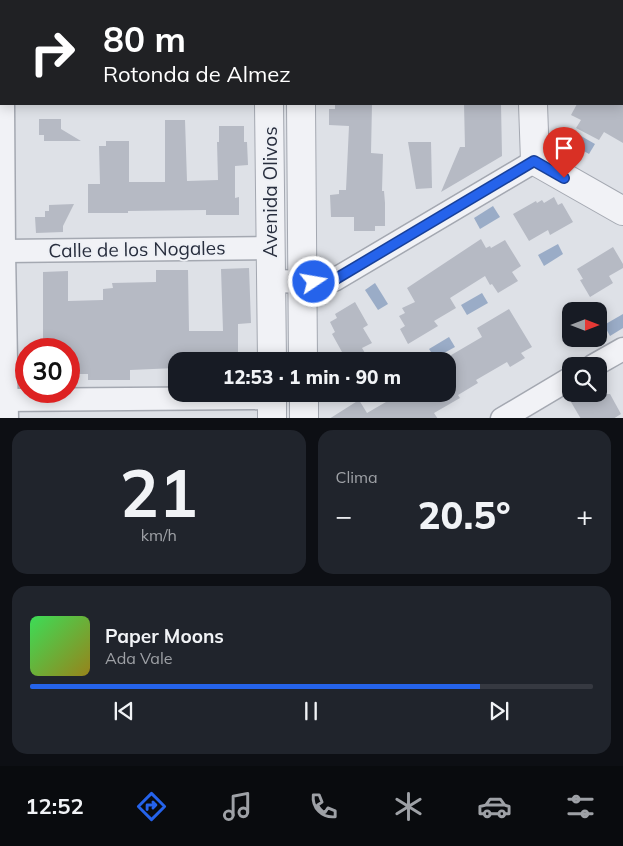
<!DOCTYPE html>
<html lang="es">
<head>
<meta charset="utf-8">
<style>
	body { margin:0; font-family:Mulish,sans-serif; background:#20242c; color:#f1f3f6; height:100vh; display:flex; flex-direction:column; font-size:19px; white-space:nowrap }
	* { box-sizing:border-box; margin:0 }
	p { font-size:16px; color:#9ea1a6 }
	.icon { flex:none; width:28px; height:28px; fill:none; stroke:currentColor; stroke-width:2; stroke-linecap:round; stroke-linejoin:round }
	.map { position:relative; height:418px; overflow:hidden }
	.drawer { display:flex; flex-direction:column; gap:12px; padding:12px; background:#0d0f14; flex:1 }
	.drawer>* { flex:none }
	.top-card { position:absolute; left:0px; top:0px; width:624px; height:105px; box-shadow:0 2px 12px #0003; background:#202124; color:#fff; overflow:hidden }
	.needle { width:32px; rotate:90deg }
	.controls { position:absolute; left:562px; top:302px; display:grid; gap:10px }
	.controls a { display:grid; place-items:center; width:45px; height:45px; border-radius:10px; background:#171b24; box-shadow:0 2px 12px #0003; font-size:25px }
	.speed { position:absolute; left:15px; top:338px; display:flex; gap:10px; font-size:25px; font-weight:700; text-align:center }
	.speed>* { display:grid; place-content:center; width:65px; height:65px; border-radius:50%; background:#171b24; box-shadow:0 2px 12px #0003; line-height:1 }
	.speed .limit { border:8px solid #d22; background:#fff; color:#111 }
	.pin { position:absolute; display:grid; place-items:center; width:42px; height:42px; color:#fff; margin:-51px -21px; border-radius:50% 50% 50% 0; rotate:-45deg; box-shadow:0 0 5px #0007 }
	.pin .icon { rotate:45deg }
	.me { position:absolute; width:55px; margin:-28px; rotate:78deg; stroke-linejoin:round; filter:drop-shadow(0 0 4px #0008) }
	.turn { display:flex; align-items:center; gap:18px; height:105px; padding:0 20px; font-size:22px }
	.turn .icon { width:65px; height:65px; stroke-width:2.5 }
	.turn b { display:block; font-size:35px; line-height:42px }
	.big { font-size:38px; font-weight:800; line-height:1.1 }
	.drawer .widget { flex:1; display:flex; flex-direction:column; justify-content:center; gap:8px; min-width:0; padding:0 18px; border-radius:15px; background:#20242c }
	.drawer .dial { align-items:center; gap:0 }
	.dial b { font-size:65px; line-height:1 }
	.song { display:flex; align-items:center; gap:15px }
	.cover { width:60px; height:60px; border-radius:8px; background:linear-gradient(135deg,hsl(130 70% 55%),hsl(50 70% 35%)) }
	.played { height:5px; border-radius:2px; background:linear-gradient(90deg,#2563eb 80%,#363941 80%) }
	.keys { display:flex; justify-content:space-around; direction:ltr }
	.heat { display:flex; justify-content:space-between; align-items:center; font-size:28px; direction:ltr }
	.drawer .tiles { flex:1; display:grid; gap:12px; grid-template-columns:1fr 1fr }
	.widget:last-child { grid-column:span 2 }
	.trip { position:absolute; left:168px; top:352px; width:288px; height:50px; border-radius:15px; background:#171b24; box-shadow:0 2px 12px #0003; font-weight:800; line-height:50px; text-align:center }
	.dock { display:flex; height:80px; justify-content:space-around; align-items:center; background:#090b0e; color:#9ea1a6 }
	.dock .icon { width:35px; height:35px }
	.dock .on { color:#2563eb }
	.dock b { font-size:22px; color:#f1f3f6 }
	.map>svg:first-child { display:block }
	.water { fill:#9aacc7 }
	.building { fill:#b6bac4 }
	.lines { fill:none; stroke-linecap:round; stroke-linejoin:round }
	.minor-casing { stroke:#a4a8b1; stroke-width:25 }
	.tertiary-casing { stroke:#a4a8b1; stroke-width:30 }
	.minor { stroke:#f1f2f6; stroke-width:22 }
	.tertiary { stroke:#f1f2f6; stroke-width:28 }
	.route-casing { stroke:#184099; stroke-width:12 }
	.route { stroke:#2563eb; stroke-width:9 }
	.labels { text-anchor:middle; stroke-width:4; stroke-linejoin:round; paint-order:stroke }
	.street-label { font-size:19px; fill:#282e3e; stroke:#eef0f5 }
</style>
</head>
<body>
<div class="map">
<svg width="623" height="419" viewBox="0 0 623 419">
	<rect width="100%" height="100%" fill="#dee1e7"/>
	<!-- water -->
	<g class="water">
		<polygon points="574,132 595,144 589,154 568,142"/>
		<polygon points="493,206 500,217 480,229 474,218"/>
		<polygon points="558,244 563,254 544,266 538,255"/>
		<polygon points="375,283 388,304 378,310 365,290"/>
		<polygon points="482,293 488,303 467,315 461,305"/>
		<polygon points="623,314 623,328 610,336 604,325"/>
		<polygon points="449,337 455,347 435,358 429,349"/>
	</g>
	<!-- building -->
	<g class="building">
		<polygon points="335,104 372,104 371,153 383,154 382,191 384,191 385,203 385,226 375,226 375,231 354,231 354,217 331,217 330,195 339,194 339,190 346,190 349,126 329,125 329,109 335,109"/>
		<polygon points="464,104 501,104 502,156 441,192 460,147 465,147"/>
		<polygon points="577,104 623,104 623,143 604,132 599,140 576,128 581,120 571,115"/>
		<polygon points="39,119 61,119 61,129 81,141 44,141 44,135 39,135"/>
		<polygon points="165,120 185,120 187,181 218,180 217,142 219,142 219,126 244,126 244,142 247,142 248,165 235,166 235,198 239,197 239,215 206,215 206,210 128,211 128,213 88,213 88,184 100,184 99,146 106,146 106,141 129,141 129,182 165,182"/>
		<polygon points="408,142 431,142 432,188 416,189"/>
		<polygon points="554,197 558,205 562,203 573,222 550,235 548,230 529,241 513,214 536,201 537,203 542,200 544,203"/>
		<polygon points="74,204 63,226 63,232 36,233 35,217 45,217 45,211 49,211 49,205"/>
		<polygon points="481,239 486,248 490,246 491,248 505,240 521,266 512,272 518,281 498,293 492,284 490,285 485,276 450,298 456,308 434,321 438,326 408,344 400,329 405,326 399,316 405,313 402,308 415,302 407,288"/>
		<polygon points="613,247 623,264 623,268 609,276 613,283 590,297 580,280 583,279 577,269"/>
		<polygon points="249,268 251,323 238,324 238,360 176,361 176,368 130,370 130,380 88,380 88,374 69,374 69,349 43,349 43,272 68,271 68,301 103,300 103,289 113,288 112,283 156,282 156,270 188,270 189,331 223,331 221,269"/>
		<polygon points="355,302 368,325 363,328 372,343 362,348 365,353 350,361 347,361 332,334 335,332 330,322 337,318 335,314"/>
		<polygon points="509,309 532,347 521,353 525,358 510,367 507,362 476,380 478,383 458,395 460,398 434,413 438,419 329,419 359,400 367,413 398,395 402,401 414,394 446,394 446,361 441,361 482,337 477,328"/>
		<polygon points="584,394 610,394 621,414 613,419 581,419 571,402"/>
	</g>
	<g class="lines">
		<defs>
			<g id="minor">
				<polyline points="15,1 15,0"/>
				<polyline points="3,104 4,251 7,419"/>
				<polyline points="4,251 271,248"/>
				<polyline points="270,281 314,282 334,280 535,161"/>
				<polyline points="593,366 623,349"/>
				<polyline points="0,400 272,398"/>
				<polyline points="502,419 571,378"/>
			</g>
			<g id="tertiary">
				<polyline points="463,0 465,1"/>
				<polyline points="513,0 515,1"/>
				<polyline points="282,1 282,0"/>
				<polyline points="315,1 316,0"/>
				<polyline points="572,1 574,0"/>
				<polyline points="269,104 272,361"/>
				<polyline points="301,104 303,361"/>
				<polyline points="533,104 535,161 623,211"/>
				<polyline points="272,394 272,419"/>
				<polyline points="304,394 304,419"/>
			</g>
		</defs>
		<!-- minor casing -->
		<use href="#minor" class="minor-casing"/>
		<!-- tertiary casing -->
		<use href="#tertiary" class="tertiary-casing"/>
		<!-- minor -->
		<use href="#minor" class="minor"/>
		<!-- tertiary -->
		<use href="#tertiary" class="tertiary"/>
	</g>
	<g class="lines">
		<defs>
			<polyline id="route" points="314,282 334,280 534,161 564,178"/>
		</defs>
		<!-- route casing -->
		<use href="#route" class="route-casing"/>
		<!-- route -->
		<use href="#route" class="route"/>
	</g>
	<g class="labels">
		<!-- street labels -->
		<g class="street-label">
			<text transform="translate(270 192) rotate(-90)" y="7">Avenida Olivos</text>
			<text transform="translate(137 249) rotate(-1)" y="7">Calle de los Nogales</text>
		</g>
	</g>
</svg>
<div class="controls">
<a><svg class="needle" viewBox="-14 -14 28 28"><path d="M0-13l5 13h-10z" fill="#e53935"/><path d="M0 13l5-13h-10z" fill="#9ea1a6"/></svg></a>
<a><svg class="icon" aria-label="search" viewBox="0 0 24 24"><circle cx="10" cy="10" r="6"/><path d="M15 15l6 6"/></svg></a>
</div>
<div class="speed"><div class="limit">30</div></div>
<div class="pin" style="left:564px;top:178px;background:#d93025"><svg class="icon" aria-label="arrive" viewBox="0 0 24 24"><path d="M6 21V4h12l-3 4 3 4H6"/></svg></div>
<svg class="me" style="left:314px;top:282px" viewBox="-20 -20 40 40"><circle r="17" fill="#2563eb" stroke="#fff" stroke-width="3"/><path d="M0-11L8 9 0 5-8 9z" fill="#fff"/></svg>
<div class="trip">12:53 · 1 min · 90 m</div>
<div class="top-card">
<div class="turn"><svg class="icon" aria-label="right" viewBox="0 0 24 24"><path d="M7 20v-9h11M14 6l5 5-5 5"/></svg><div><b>80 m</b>Rotonda de Almez</div></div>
</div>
</div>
<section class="drawer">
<div class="tiles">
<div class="widget dial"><b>21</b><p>km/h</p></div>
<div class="widget"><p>Clima</p>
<div class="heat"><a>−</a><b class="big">20.5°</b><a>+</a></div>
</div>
<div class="widget">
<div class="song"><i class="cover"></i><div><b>Paper Moons</b><p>Ada Vale</p></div></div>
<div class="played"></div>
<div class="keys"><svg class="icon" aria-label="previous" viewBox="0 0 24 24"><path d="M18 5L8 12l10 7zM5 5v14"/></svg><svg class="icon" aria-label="pause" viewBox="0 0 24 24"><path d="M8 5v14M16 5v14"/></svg><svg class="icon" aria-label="next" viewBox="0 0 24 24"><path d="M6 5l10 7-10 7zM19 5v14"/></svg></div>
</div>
</div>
</section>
<nav class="dock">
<b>12:52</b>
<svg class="icon on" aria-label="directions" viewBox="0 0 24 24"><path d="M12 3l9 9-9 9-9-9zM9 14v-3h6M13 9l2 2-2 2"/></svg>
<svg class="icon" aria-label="music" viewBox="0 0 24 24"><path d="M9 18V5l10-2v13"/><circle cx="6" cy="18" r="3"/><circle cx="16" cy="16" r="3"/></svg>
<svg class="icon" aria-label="phone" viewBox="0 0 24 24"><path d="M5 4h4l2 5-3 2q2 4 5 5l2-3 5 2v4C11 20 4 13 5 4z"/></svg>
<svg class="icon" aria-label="climate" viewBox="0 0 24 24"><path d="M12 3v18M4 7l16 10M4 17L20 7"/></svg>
<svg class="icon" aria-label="car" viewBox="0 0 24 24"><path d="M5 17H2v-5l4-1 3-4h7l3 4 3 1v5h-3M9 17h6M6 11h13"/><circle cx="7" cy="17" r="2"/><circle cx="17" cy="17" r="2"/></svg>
<svg class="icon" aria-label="filters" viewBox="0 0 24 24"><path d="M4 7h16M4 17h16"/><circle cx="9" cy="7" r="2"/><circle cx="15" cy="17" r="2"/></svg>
</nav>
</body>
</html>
